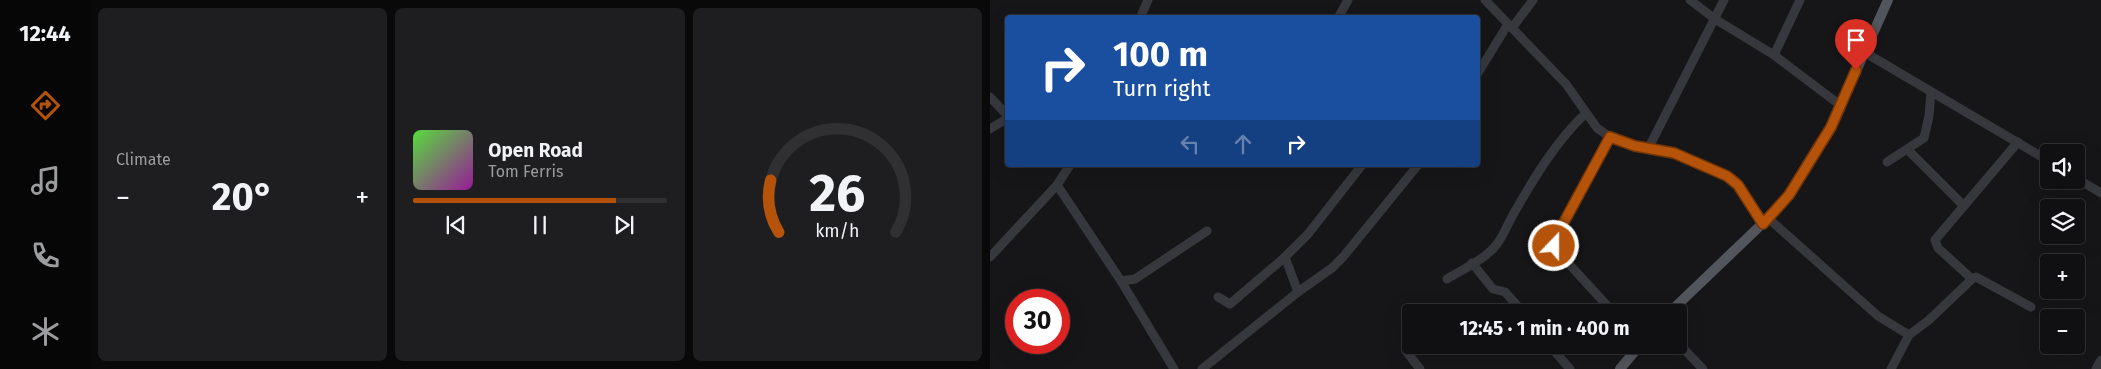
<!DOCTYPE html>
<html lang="en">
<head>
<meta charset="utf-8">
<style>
	body { margin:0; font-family:"Fira Sans",sans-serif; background:#1e1e20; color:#f1f3f6; height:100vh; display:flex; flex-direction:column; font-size:19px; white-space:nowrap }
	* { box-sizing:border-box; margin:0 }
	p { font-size:16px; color:#9c9d9f }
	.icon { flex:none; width:28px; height:28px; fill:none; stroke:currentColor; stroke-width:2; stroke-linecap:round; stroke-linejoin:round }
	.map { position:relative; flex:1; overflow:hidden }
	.details { display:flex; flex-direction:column; gap:8px; padding:8px; background:#09090a; width:900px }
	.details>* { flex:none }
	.top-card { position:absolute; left:15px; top:15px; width:475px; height:152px; border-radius:5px; box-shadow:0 5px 20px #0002,0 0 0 1px #303032; background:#1a4fa0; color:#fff; overflow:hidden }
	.tools { position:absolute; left:1050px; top:144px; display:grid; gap:10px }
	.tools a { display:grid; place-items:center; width:45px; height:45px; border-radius:5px; background:#101012; box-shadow:0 5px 20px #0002,0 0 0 1px #303032; font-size:25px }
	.speed { position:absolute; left:15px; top:289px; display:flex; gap:10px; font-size:25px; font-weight:700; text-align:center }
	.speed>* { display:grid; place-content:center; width:65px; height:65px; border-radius:50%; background:#101012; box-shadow:0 5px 20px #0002,0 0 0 1px #303032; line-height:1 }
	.speed .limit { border:8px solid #d22; background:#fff; color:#111 }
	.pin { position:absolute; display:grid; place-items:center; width:42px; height:42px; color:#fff; margin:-51px -21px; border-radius:50% 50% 50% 0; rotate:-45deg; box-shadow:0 0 5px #0007 }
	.pin .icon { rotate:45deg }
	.me { position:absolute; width:55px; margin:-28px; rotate:22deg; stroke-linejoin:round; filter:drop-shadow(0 0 4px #0008) }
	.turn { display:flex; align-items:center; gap:18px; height:105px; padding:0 25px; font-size:22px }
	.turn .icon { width:65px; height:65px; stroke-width:2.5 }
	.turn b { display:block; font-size:35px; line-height:42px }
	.lanes { display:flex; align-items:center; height:48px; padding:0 25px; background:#0003; justify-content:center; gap:25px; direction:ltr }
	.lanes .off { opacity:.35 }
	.big { font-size:38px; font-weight:700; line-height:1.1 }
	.details .widget { flex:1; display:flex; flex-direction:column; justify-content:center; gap:8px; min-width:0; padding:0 18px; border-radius:8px; background:#1e1e20 }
	.details .dial { align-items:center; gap:0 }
	.dial svg { height:130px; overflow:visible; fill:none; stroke:#303032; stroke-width:7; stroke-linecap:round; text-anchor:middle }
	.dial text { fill:#f1f3f6; stroke:none }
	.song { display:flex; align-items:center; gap:15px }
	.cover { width:60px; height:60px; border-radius:8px; background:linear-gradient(135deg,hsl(110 70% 55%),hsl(300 70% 35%)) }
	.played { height:5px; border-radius:2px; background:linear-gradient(90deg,#b45309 80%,#303032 80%) }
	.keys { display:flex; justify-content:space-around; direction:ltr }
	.heat { display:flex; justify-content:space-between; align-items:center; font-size:28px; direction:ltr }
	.details .tiles { flex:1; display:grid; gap:8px; grid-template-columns:repeat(3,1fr) }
	.trip { position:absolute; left:412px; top:304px; width:285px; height:50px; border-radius:5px; background:#101012; box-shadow:0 5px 20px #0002,0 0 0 1px #303032; font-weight:700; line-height:50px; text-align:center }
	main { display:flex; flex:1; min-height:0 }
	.menu { display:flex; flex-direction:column; width:90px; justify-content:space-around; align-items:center; background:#060607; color:#9c9d9f }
	.menu .icon { width:35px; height:35px }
	.menu .on { color:#b45309 }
	.menu b { font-size:22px; color:#f1f3f6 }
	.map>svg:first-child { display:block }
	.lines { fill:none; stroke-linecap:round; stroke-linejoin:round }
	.minor { stroke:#37383d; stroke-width:9 }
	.major { stroke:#53555c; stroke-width:10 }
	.route-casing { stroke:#753606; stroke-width:12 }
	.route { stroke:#b45309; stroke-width:9 }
</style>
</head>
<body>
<main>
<nav class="menu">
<b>12:44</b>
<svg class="icon on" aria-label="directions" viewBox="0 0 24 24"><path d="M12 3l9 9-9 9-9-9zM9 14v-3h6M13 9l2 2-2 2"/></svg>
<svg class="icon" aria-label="music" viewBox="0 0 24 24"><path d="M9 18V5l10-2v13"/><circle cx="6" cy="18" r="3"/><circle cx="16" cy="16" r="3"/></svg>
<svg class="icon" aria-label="phone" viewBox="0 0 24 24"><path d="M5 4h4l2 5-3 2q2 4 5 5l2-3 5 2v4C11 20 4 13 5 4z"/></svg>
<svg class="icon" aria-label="climate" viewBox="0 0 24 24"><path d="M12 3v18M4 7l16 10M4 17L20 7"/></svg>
</nav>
<section class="details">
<div class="tiles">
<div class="widget"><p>Climate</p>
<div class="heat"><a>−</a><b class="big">20°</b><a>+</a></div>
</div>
<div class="widget">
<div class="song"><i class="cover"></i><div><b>Open Road</b><p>Tom Ferris</p></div></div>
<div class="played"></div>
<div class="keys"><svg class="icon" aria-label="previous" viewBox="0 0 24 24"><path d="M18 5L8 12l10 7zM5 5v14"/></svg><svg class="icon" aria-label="pause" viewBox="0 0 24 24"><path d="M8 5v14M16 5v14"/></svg><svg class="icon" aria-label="next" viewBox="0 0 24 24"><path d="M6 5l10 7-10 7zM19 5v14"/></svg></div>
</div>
<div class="widget dial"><svg viewBox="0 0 100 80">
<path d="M14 69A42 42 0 1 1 86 69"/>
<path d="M14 69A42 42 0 0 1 9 37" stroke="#b45309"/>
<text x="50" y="56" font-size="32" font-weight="700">26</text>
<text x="50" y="72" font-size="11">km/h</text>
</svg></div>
</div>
</section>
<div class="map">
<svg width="1111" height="369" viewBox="0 0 1111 369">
	<rect width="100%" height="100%" fill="#161618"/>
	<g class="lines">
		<!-- minor -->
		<g class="minor">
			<polyline points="495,0 576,84 607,128 620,137 645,146 684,153 737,176 748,185 773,223"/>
			<polyline points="700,0 725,19 784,55 850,105"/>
			<polyline points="150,18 158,0"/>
			<polyline points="348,18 358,0"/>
			<polyline points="522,28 543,0"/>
			<polyline points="874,52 1059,161"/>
			<polyline points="784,55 810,0"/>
			<polyline points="488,73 518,24"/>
			<polyline points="0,97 18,116"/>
			<polyline points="0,129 18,118"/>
			<polyline points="620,137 563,242 567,251 623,312"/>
			<polyline points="658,149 734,0"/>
			<polyline points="918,150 974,206"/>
			<polyline points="897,162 934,138 939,116 941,92"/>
			<polyline points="1086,178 1111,193"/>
			<polyline points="67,185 131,281 145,279 217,231"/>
			<polyline points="778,218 888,316 919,335 939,320 982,279 986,277 1041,307"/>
			<polyline points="0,257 67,185 80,165"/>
			<polyline points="482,263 503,289 515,292 533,312"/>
			<path d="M 457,279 C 473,269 496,259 507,244 C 514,235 518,223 524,213 C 544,178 566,141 596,113"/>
			<polyline points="982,279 948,248 945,240 1028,142"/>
			<polyline points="131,281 184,369"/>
			<polyline points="308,292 342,268 353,257 428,165"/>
			<polyline points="228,297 240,304 295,257"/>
			<polyline points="689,344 713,369"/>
			<polyline points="559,345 580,369"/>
			<polyline points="416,351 430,369"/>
			<polyline points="212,369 308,292 295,257 318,234 372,165"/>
			<polyline points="901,369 919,335"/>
			<polyline points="1106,369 1111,360"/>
		</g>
		<!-- major -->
		<g class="major">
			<polyline points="680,312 773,223 799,195 841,127 898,0"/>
			<polyline points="630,369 650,345"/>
		</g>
	</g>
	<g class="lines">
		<defs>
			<polyline id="route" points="564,246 566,237 620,137 645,146 684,153 737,176 748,185 773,224 799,195 841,127 866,70"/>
		</defs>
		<!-- route casing -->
		<use href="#route" class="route-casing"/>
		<!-- route -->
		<use href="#route" class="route"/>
	</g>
</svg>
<div class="tools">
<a><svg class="icon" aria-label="sound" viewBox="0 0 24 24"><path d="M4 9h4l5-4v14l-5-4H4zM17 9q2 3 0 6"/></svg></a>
<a><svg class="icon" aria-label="layers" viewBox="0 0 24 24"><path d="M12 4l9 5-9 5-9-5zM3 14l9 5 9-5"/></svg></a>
<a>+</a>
<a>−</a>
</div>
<div class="speed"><div class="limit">30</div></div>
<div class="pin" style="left:866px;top:70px;background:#d93025"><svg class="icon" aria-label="arrive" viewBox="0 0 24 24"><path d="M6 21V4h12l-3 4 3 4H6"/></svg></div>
<svg class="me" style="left:564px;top:246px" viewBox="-20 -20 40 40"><circle r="17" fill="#b45309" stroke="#fff" stroke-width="3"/><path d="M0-11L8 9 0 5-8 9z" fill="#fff"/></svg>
<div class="trip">12:45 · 1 min · 400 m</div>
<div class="top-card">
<div class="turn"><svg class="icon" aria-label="right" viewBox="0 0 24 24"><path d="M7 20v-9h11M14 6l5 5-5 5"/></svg><div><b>100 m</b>Turn right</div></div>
<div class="lanes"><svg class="icon off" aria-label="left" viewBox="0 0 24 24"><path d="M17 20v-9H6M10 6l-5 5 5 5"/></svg><svg class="icon off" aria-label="ahead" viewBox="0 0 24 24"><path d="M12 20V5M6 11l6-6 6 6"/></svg><svg class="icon" aria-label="right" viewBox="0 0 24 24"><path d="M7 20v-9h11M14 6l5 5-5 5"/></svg></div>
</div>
</div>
</main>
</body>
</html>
